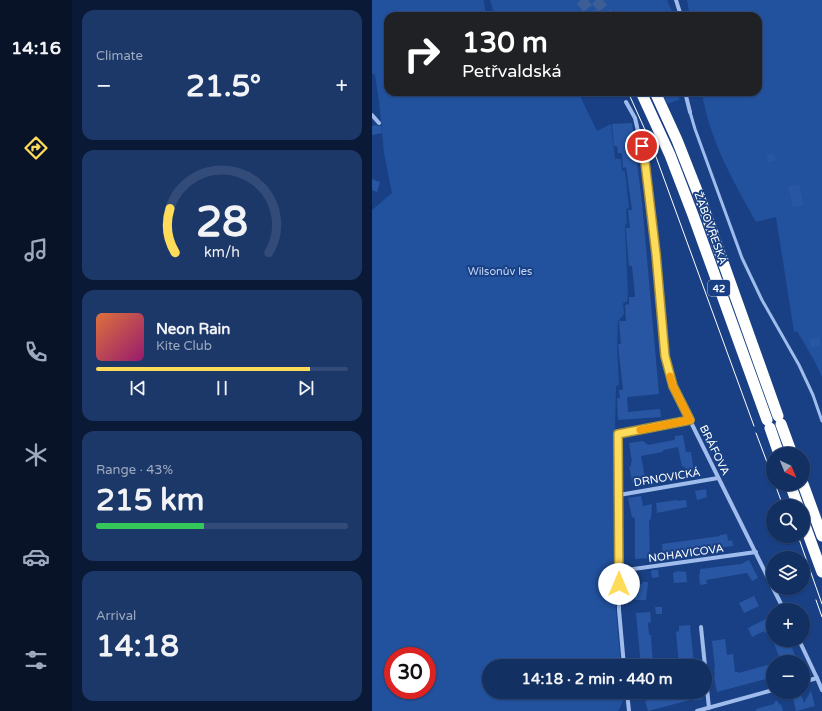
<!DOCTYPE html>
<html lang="en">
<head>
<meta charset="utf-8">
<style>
	body { margin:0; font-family:"Varela Round",sans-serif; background:#1c3869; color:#f1f3f6; height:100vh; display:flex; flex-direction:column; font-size:15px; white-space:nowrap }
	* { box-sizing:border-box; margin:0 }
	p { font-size:13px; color:#9da9be }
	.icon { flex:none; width:22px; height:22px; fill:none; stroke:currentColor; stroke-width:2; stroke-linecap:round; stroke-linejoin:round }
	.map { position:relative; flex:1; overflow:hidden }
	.sheet { display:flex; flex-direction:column; gap:10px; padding:10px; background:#0a1a36; width:300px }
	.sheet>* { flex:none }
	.banner { position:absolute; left:12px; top:12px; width:378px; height:84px; border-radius:12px; box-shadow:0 1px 3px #0004,0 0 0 1px #324b78; background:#202124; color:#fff; overflow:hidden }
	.needle { width:26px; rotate:136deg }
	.controls { position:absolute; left:394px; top:447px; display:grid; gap:8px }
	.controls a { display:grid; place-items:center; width:44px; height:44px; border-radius:50%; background:#133063; box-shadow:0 1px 3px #0004,0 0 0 1px #324b78; font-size:20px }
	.speed { position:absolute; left:12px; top:647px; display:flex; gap:8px; font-size:20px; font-weight:700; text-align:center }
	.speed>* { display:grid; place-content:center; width:52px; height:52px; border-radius:50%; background:#133063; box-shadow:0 1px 3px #0004,0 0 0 1px #324b78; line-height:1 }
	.speed .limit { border:6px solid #d22; background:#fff; color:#111 }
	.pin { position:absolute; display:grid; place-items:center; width:34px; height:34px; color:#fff; margin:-17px; border:2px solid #fff; border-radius:50%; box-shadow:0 1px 4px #0007 }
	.me { position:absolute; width:44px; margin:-22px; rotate:0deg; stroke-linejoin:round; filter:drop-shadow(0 0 3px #0008) }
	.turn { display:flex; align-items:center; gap:14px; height:84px; padding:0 12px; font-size:18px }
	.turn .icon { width:52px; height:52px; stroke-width:2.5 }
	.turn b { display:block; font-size:28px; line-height:34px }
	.big { font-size:30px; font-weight:700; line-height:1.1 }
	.sheet .tile { flex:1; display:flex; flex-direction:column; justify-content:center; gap:6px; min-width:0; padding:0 14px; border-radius:12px; background:#1c3869 }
	.sheet .dial { align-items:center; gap:0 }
	.dial svg { height:104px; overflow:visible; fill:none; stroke:#324b78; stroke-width:7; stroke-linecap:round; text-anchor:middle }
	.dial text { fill:#f1f3f6; stroke:none }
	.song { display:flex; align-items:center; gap:12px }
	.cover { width:48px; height:48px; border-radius:6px; background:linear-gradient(135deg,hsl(20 70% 55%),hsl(320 70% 35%)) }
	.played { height:4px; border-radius:2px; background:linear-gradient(90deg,#ffdb5a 85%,#324b78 85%) }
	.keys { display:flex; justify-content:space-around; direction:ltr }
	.heat { display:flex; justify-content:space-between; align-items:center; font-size:22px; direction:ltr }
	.charge { height:6px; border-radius:3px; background:linear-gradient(90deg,#34c759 43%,#324b78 0) }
	.trip { position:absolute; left:110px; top:659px; width:230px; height:40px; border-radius:20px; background:#133063; box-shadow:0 1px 3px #0004,0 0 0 1px #324b78; font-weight:700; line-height:40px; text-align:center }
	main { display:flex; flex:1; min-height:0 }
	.menu { display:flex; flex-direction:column; width:72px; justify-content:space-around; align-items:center; background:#081328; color:#9da9be }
	.menu .icon { width:28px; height:28px }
	.menu .active { color:#ffdb5a }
	.menu b { font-size:18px; color:#f1f3f6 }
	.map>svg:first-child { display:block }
	.green { fill:#22519e; fill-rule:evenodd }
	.building { fill:#2856a3 }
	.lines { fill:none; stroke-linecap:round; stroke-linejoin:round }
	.highway-tunnel { stroke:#3c5d96; stroke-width:11; stroke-dasharray:11 5.5; stroke-linecap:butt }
	.lane { stroke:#9fbcec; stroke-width:3 }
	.street { stroke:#9fbcec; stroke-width:4 }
	.highway { stroke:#fff; stroke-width:11 }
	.tram { stroke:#fff; stroke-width:1 }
	.route-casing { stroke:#a68e3a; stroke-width:10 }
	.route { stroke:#ffdb5a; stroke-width:7 }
	.slow { stroke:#f59e0b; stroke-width:7 }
	.labels { text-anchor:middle; stroke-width:4; stroke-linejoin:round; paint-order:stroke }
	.shield { fill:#194084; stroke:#bac6da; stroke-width:1 }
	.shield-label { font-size:10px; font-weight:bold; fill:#fff }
	.street-label { font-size:11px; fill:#fff; stroke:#194084 }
	.park-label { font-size:11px; fill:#c4d8f9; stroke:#194084 }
</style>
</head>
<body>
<main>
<nav class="menu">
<b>14:16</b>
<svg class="icon active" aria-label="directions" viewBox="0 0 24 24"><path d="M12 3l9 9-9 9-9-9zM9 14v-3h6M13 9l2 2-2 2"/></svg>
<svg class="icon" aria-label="music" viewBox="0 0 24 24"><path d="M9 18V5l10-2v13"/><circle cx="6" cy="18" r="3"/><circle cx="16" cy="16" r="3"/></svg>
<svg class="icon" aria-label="phone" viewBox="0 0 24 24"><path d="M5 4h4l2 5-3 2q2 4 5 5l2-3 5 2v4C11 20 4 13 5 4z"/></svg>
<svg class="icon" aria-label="climate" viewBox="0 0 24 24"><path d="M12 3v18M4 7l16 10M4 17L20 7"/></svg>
<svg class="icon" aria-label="car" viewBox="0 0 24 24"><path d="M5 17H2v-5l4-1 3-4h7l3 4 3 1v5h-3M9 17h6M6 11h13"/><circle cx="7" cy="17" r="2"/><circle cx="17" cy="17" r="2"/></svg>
<svg class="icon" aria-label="filters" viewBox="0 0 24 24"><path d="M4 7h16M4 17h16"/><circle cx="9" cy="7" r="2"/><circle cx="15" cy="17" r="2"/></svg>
</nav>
<section class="sheet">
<div class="tile"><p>Climate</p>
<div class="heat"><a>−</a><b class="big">21.5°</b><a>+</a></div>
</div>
<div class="tile dial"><svg viewBox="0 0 100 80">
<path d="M14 69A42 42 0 1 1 86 69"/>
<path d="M14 69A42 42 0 0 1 10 35" stroke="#ffdb5a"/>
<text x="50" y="56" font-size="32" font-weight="700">28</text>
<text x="50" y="72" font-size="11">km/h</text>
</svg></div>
<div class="tile">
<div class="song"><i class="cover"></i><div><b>Neon Rain</b><p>Kite Club</p></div></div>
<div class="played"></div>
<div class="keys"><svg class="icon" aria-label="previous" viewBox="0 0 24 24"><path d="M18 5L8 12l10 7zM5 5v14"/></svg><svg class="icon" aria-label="pause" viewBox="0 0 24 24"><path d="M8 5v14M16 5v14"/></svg><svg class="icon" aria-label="next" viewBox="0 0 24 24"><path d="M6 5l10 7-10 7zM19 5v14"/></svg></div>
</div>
<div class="tile"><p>Range · 43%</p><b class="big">215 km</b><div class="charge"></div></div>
<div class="tile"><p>Arrival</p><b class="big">14:18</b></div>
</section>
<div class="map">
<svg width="450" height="711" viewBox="0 0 450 711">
	<rect width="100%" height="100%" fill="#194084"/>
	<!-- green -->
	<g class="green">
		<path d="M 0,0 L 111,0 L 112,2 L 114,16 L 16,16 L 16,92 L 206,92 L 225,131 L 239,124 L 243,159 L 249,159 L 250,171 L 253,171 L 257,208 L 254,209 L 255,224 L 253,225 L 256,297 L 255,302 L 251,303 L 252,314 L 246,321 L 245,347 L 247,385 L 244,386 L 243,431 L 244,610 L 249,666 L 117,666 L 117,692 L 251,692 L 251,701 L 246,711 L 0,711 L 0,210 L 20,193 L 12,153 L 7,101 L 3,75 L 0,73 ZM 21,656 L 55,656 L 55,690 L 21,690 Z"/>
		<polygon points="118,0 295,0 302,16 125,16 122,13"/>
		<path d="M 315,0 L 450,0 L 450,377 L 442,360 L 425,331 L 422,332 L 404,217 L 384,222 C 361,181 337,139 330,92 L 386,92 L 386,16 L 318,16 Z"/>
		<polygon points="289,92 304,92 308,99 296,104"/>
	</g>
	<!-- building -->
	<g class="building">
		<polygon points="260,123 270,202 287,394 255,397 256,412 288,409 289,417 246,420 245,398 248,398 247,390 251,390 246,344 249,344 247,321 254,321 253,305 257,304 257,297 263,297 260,266 257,266 255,243 254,228 258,228 256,210 260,210 254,167 251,168 250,153 246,153 245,146 242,146 240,124"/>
		<polygon points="4,125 6,126 9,126 10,133 0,135 0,126"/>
		<polygon points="401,153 404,160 397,163 394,156"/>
		<polygon points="0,179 8,182 5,192 0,190"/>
		<polygon points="427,184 432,205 421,207 416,186"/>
		<polygon points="447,337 449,345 439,348 437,339"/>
		<polygon points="311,435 314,452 319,452 322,473 314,475 312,466 310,467 306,447 291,450 291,452 269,456 274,483 261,485 257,467 259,466 259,462 260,462 257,443 271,441 276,445 302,440 303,439 303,436"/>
		<polygon points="334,489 335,497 325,500 323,491"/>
		<polygon points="269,496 271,506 280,504 279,519 277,520 278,558 263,559 263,518 260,517 256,498"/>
		<polygon points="305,500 305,501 314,500 315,507 285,513 284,503"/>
		<polygon points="355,534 356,541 360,540 361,546 291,555 290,544 348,536 348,535"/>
		<polygon points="377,560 386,578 380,581 375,573 334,580 335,584 328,585 327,574 328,574 328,569 369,564"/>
		<polygon points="282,570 286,570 287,577 280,578 279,571"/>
		<polygon points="306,571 314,572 315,582 302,583 301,573"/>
		<polygon points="270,582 276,582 274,600 263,600 263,584 270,584"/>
		<polygon points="382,596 387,606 372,613 367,603"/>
		<polygon points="283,607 290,607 290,614 284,614"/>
		<polygon points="278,612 279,622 276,623 277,635 279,635 281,666 269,666 264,613"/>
		<polygon points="398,617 401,623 401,628 392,633 392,631 380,637 376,628"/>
		<polygon points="318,625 322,665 307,666 304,632 307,631 307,626"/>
		<polygon points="353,639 355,655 361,654 363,672 366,672 366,673 399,664 401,677 345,692 342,677 343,677 342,669 343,668 340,641"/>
		<polygon points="401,640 414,640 416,645 419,644 425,662 409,662"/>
		<polygon points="439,691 443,706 424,711 421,698 429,695 432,703"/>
		<polygon points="301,692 328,692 330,699 322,701 322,699 318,700 276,711 273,701 288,697 287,695"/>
		<polygon points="404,700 408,705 409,704 411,711 384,711 384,709 402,704"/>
	</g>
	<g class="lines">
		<!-- highway-tunnel -->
		<g class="highway-tunnel">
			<polyline points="209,0 222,16"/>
			<polyline points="224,0 237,16"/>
		</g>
		<!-- lane -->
		<polyline class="lane" points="318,112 323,129 370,258 390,300 427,365 441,395 450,421"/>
		<!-- street -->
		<g class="street">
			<polyline points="304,0 309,16"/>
			<polyline points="313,92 318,112"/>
			<polyline points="254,102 263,118 273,162 284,254 293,356 301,386 401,588"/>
			<polyline points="0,115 7,123"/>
			<polyline points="247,495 346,478"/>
			<polyline points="247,571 384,552"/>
			<polyline points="401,588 412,610"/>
			<polyline points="329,627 333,666"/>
			<polyline points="427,640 445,678 450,690"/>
			<polyline points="252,666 247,610 246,434 318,420"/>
			<polyline points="333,669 337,708"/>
			<polyline points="431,682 445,678"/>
			<polyline points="255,692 257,711"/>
			<polyline points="325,711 401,690"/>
		</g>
		<!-- highway -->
		<g class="highway">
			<polyline points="269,92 298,155 321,215 395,420"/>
			<polyline points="283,92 305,140 331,206 406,416"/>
			<polyline points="409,424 420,454"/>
			<polyline points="398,428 407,454"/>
			<polyline points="418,484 426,506"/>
			<polyline points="431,484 450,536"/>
			<polyline points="431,520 450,572"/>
		</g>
		<!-- tram -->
		<g class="tram">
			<polyline points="256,92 279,143 382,426"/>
			<polyline points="384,433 401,478"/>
			<polyline points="403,484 411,506"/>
			<polyline points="426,536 450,604"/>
			<polyline points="444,600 450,617"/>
		</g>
	</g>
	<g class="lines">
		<defs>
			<polyline id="route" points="247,584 246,434 318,420 301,386 293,356 284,254 273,162 270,146"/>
		</defs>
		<!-- route casing -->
		<use href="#route" class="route-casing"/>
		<!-- route -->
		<use href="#route" class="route"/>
		<!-- slow -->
		<polyline class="slow" points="268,430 318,420 301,386 298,376"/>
	</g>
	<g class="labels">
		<!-- shield labels -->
		<rect class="shield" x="336" y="280" width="22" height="16" rx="3"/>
		<g class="shield-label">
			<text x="347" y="292">42</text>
		</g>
		<!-- street labels -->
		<g class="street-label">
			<text transform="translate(339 228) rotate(70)" y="4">ŽABOVŘESKÁ</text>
			<text transform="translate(343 450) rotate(64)" y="4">BRÁFOVA</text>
			<text transform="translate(295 477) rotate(-9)" y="4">DRNOVICKÁ</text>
			<text transform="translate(314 553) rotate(-8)" y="4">NOHAVICOVA</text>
		</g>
		<!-- park labels -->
		<g class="park-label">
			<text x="128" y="275">Wilsonův les</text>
		</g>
	</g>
</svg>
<div class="controls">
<a><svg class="needle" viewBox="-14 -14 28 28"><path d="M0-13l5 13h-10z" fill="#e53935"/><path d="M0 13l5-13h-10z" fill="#9da9be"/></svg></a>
<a><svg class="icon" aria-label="search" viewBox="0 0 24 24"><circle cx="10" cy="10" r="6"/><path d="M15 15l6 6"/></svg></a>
<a><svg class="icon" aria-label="layers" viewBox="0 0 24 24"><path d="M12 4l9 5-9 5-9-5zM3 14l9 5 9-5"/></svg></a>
<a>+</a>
<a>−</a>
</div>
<div class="speed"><div class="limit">30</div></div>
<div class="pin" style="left:270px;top:146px;background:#d93025"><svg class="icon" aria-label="arrive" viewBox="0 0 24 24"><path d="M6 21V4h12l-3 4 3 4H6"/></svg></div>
<svg class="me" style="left:247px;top:584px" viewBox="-20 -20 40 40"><circle r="19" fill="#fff"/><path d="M0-13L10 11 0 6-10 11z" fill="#ffdb5a"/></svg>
<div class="trip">14:18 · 2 min · 440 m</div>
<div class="banner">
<div class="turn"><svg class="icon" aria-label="right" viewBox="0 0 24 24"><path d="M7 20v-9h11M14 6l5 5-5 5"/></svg><div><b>130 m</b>Petřvaldská</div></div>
</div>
</div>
</main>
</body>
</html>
